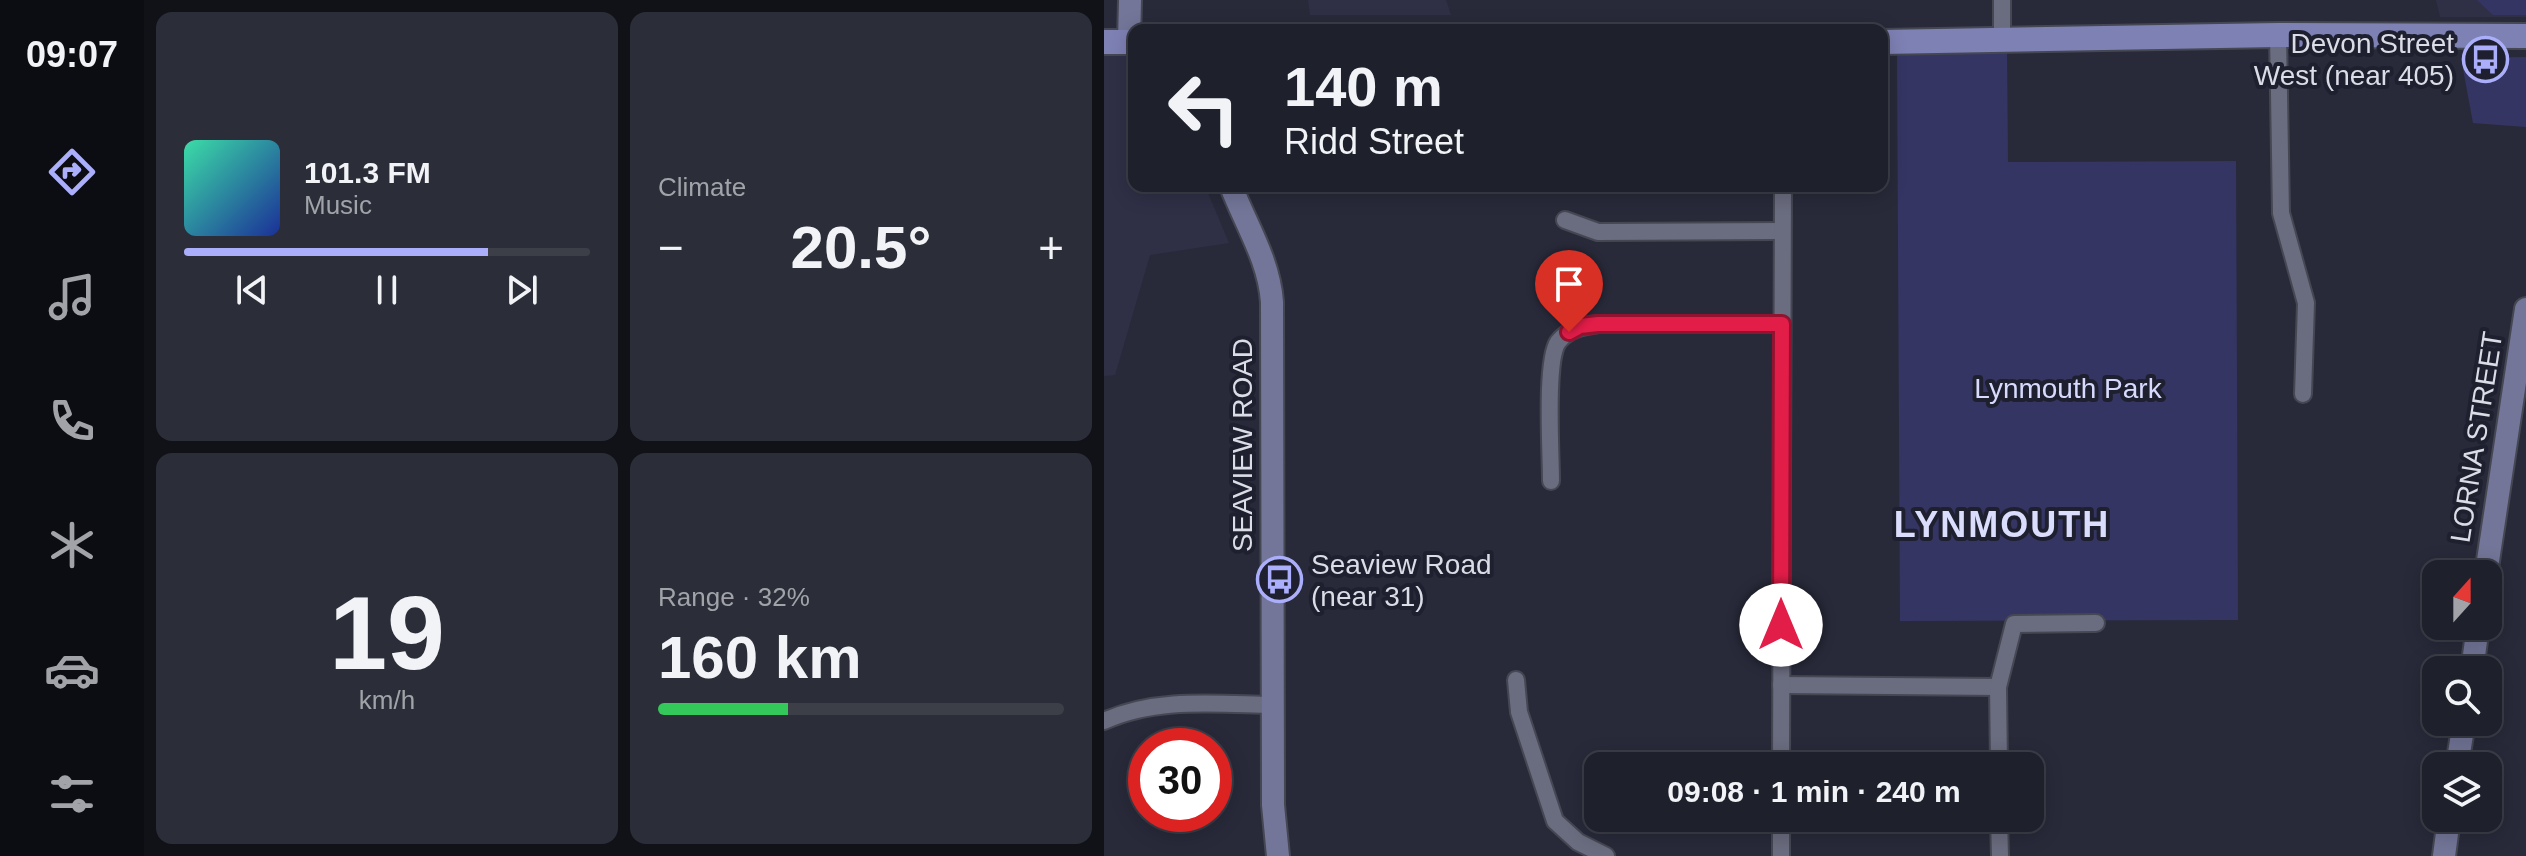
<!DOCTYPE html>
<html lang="en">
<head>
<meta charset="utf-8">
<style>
	body { margin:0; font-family:Arial,sans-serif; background:#2b2d38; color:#f1f3f6; height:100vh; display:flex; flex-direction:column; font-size:30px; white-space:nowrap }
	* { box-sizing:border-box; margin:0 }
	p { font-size:26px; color:#a1a3a9 }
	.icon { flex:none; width:44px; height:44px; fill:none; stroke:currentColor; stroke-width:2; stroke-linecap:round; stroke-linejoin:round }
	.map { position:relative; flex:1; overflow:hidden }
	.sheet { display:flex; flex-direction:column; gap:12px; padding:12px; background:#101218; width:960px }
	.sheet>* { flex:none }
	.hud { position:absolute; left:24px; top:24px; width:760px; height:168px; border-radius:16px; box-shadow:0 4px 20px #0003,0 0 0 2px #3c3e48; background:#1e202c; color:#f1f3f6; overflow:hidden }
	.needle { width:52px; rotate:21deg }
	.controls { position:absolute; left:1318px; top:560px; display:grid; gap:16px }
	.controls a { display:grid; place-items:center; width:80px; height:80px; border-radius:16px; background:#1e202c; box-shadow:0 4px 20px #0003,0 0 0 2px #3c3e48; font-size:40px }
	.speed { position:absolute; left:24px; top:728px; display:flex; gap:16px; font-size:40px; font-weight:700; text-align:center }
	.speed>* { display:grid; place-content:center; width:104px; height:104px; border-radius:50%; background:#1e202c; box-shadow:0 4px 20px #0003,0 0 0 2px #3c3e48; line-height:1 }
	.speed .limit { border:12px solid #d22; background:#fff; color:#111 }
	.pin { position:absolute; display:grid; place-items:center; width:68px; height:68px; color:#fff; margin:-82px -34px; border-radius:50% 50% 50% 0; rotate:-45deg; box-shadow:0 0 8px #0007 }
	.pin .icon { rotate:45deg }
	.me { position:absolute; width:88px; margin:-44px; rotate:0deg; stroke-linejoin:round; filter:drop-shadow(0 0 6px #0008) }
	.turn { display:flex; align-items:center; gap:28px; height:168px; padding:0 24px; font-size:36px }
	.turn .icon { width:104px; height:104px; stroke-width:2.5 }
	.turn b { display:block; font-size:56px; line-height:68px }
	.big { font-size:60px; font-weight:600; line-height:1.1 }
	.sheet .tile { flex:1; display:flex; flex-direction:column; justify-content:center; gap:12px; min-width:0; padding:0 28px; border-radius:16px; background:#2b2d38 }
	.sheet .dial { align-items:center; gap:0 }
	.dial b { font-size:104px; line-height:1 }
	.song { display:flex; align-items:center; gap:24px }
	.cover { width:96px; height:96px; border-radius:12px; background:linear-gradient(135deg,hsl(160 70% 55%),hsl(230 70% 35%)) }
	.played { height:8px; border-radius:4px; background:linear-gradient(90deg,#abaffb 75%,#3c3e48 75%) }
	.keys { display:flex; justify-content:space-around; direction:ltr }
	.heat { display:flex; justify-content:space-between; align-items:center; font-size:44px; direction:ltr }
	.charge { height:12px; border-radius:6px; background:linear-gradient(90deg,#34c759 32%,#3c3e48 0) }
	.sheet .tiles { flex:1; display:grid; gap:12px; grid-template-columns:repeat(2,1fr) }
	.trip { position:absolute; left:480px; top:752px; width:460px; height:80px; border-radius:16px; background:#1e202c; box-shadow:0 4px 20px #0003,0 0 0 2px #3c3e48; font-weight:600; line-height:80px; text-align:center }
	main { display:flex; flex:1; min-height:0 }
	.dock { display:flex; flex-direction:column; width:144px; justify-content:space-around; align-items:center; background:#0c0d12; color:#a1a3a9 }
	.dock .icon { width:56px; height:56px }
	.dock .current { color:#abaffb }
	.dock b { font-size:36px; color:#f1f3f6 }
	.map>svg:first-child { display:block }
	.built { fill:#2f3046 }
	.green { fill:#353563 }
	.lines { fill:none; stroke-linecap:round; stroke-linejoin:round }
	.street-casing { stroke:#454753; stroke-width:20 }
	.secondary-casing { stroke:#454753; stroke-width:26 }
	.primary-casing { stroke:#454753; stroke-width:28 }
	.street { stroke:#6a6c7f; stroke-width:16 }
	.secondary { stroke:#747699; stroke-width:22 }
	.primary { stroke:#7e81b4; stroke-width:24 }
	.route-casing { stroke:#92132f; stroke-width:20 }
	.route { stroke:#e11d48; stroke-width:14 }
	.labels { text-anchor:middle; stroke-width:8; stroke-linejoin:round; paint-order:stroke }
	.poi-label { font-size:28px; fill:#dadce6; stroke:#1f202f; text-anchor:end }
	.park-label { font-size:28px; fill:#d7dafd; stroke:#1f202f }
	.street-label { font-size:28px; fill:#dadce6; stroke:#1f202f }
	.district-label { font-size:36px; font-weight:bold; letter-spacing:2px; fill:#daddfb; stroke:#1f202f }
</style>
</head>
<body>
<main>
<nav class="dock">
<b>09:07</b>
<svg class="icon current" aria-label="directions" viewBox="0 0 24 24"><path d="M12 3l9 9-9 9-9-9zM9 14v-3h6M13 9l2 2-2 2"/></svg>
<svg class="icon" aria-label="music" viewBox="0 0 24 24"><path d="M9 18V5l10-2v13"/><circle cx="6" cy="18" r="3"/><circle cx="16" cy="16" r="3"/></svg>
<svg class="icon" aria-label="phone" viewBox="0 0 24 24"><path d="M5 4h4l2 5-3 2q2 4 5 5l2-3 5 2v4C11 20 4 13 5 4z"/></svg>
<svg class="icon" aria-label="climate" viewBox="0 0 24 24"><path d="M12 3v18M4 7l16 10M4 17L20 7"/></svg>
<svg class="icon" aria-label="car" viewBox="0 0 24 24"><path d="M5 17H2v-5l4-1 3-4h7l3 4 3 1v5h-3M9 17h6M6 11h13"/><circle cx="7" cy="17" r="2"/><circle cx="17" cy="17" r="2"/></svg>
<svg class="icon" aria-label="filters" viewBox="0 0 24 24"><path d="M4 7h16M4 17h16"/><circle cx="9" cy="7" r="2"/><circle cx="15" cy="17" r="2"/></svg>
</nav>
<section class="sheet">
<div class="tiles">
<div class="tile">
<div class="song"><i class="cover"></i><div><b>101.3 FM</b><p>Music</p></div></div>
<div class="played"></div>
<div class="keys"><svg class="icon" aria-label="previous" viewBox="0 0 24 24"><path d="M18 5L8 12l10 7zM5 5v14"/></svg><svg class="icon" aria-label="pause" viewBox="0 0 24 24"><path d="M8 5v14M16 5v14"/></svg><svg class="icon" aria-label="next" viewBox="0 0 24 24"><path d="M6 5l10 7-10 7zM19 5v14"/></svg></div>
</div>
<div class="tile"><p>Climate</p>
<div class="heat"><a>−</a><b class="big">20.5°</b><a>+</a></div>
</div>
<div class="tile dial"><b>19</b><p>km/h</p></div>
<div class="tile"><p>Range · 32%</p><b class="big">160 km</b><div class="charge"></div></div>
</div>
</section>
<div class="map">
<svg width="1422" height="856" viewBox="0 0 1422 856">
	<rect width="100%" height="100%" fill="#282a3a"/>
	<!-- built -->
	<g class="built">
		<polygon points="204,0 342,0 347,15 206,15"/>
		<polygon points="1332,0 1422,0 1422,17 1336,17"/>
		<polygon points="0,47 30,49 30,186 101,186 125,243 46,255 11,375 0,376"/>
	</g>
	<!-- green -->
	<g class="green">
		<polygon points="1373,0 1422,0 1422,15 1389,15"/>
		<polygon points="903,53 904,162 1132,161 1134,620 796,621 793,54"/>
		<polygon points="1422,57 1422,127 1369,123 1357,58"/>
	</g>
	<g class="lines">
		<defs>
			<g id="street">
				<polyline points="1174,35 1177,213 1202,303 1199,394"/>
				<polyline points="898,38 898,0"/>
				<polyline points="461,220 494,232 678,231"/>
				<path d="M 447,481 C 447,453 441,361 454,342 C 464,329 479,326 494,324 L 678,324"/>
				<polyline points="412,680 415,712 451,821 474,842 502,856"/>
				<polyline points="677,685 894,687"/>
				<path d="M 0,721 C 52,697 113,704 169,705"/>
				<polyline points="677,766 679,186"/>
				<polyline points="895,766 894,687 910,624 992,623"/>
				<polyline points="677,818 677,856"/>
				<polyline points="895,818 896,856"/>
			</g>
			<g id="secondary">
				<polyline points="25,42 26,0"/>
				<path d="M 127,186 C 142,225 165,260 168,302 L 169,805 L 174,856"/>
				<polyline points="1382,574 1422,309"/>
				<polyline points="1368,670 1374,626"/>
				<polyline points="1353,766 1360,722"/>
				<polyline points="1340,856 1345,818"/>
			</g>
			<g id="primary">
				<polyline points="0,42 30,42"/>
				<polyline points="778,42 1174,35 1422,36"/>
			</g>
		</defs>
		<!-- street casing -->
		<use href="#street" class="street-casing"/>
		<!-- secondary casing -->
		<use href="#secondary" class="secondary-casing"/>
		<!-- primary casing -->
		<use href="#primary" class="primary-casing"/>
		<!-- street -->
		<use href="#street" class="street"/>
		<!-- secondary -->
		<use href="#secondary" class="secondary"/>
		<!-- primary -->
		<use href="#primary" class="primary"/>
	</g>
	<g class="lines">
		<defs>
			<polyline id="route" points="465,332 476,326 494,324 678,324 677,625"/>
		</defs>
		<!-- route casing -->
		<use href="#route" class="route-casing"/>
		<!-- route -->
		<use href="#route" class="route"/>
	</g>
	<!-- icons -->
	<defs>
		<symbol id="bus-ring" viewBox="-11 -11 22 22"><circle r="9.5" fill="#1f202f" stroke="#abaffb" stroke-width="1.5"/><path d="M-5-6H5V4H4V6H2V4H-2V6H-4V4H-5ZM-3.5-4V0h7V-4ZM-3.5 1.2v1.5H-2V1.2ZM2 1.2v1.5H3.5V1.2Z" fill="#abaffb"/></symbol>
	</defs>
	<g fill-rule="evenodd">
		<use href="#bus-ring" x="1356" y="34" width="51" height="51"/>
		<use href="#bus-ring" x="150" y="554" width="51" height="51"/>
	</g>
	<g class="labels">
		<!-- poi labels -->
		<g class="poi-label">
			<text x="1350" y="53">Devon Street<tspan x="1350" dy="32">West (near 405)</tspan></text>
			<text x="207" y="574" text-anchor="start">Seaview Road<tspan x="207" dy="32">(near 31)</tspan></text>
		</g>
		<!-- park labels -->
		<g class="park-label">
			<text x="964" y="398">Lynmouth Park</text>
		</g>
		<!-- street labels -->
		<g class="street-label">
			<text transform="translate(1372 437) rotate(-81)" y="10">LORNA STREET</text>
			<text transform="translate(138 445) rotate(-90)" y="10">SEAVIEW ROAD</text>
		</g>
		<!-- district labels -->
		<g class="district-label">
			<text x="898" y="537">LYNMOUTH</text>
		</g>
	</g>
</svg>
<div class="controls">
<a><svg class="needle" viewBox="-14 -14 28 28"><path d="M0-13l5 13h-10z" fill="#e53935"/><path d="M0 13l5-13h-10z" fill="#a1a3a9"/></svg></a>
<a><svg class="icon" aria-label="search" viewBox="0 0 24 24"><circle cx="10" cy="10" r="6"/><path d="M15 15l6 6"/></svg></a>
<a><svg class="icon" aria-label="layers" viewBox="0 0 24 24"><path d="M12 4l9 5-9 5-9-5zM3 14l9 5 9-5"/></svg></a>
</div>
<div class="speed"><div class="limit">30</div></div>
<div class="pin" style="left:465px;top:332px;background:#d93025"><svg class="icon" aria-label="arrive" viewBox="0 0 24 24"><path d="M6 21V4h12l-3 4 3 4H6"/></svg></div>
<svg class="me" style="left:677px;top:625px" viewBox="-20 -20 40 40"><circle r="19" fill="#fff"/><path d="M0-13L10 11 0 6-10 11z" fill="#e11d48"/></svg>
<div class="trip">09:08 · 1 min · 240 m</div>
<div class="hud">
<div class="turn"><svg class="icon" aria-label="left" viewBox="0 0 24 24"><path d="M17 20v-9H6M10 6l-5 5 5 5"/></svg><div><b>140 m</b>Ridd Street</div></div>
</div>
</div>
</main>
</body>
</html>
